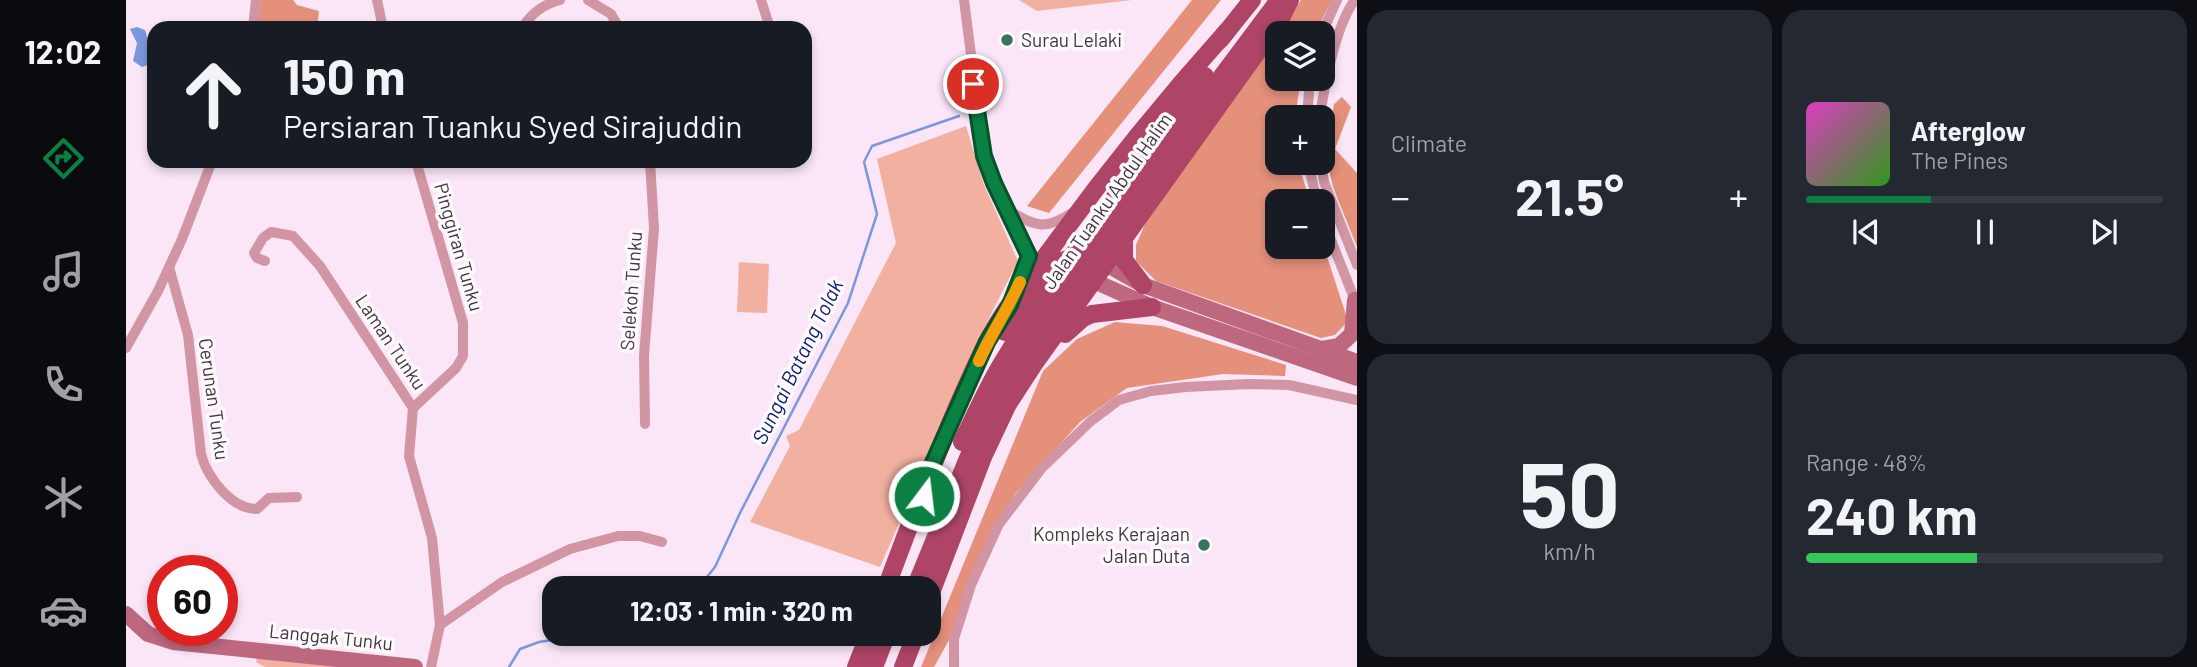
<!DOCTYPE html>
<html lang="en">
<head>
<meta charset="utf-8">
<style>
	body { margin:0; font-family:Barlow,sans-serif; background:#242831; color:#f1f3f6; height:100vh; display:flex; flex-direction:column; font-size:26px; white-space:nowrap }
	* { box-sizing:border-box; margin:0 }
	p { font-size:23px; color:#9ea1a6 }
	.icon { flex:none; width:38px; height:38px; fill:none; stroke:currentColor; stroke-width:2; stroke-linecap:round; stroke-linejoin:round }
	.map { position:relative; flex:1; overflow:hidden }
	.sheet { display:flex; flex-direction:column; gap:10px; padding:10px; background:#0d0f14; width:840px }
	.sheet>* { flex:none }
	.banner { position:absolute; left:21px; top:21px; width:665px; height:147px; border-radius:21px; box-shadow:0 4px 10px #0003; background:#171b24; color:#f1f3f6; overflow:hidden }
	.buttons { position:absolute; left:1139px; top:21px; display:grid; gap:14px }
	.buttons a { display:grid; place-items:center; width:70px; height:70px; border-radius:14px; background:#171b24; box-shadow:0 4px 10px #0003; font-size:35px }
	.speed { position:absolute; left:21px; top:555px; display:flex; gap:14px; font-size:35px; font-weight:700; text-align:center }
	.speed>* { display:grid; place-content:center; width:91px; height:91px; border-radius:50%; background:#171b24; box-shadow:0 4px 10px #0003; line-height:1 }
	.speed .limit { border:10px solid #d22; background:#fff; color:#111 }
	.pin { position:absolute; display:grid; place-items:center; width:60px; height:60px; color:#fff; margin:-30px; border:4px solid #fff; border-radius:50%; box-shadow:0 2px 7px #0007 }
	.me { position:absolute; width:77px; margin:-38px; rotate:15deg; stroke-linejoin:round; filter:drop-shadow(0 0 5px #0008) }
	.turn { display:flex; align-items:center; gap:24px; height:147px; padding:0 21px; font-size:32px }
	.turn .icon { width:91px; height:91px; stroke-width:2.5 }
	.turn b { display:block; font-size:49px; line-height:60px }
	.big { font-size:52px; font-weight:700; line-height:1.1 }
	.sheet .widget { flex:1; display:flex; flex-direction:column; justify-content:center; gap:10px; min-width:0; padding:0 24px; border-radius:21px; background:#242831 }
	.sheet .dial { align-items:center; gap:0 }
	.dial b { font-size:91px; line-height:1 }
	.song { display:flex; align-items:center; gap:21px }
	.cover { width:84px; height:84px; border-radius:10px; background:linear-gradient(135deg,hsl(310 70% 55%),hsl(110 70% 35%)) }
	.played { height:7px; border-radius:4px; background:linear-gradient(90deg,#0b8043 35%,#363941 35%) }
	.keys { display:flex; justify-content:space-around; direction:ltr }
	.heat { display:flex; justify-content:space-between; align-items:center; font-size:38px; direction:ltr }
	.charge { height:10px; border-radius:5px; background:linear-gradient(90deg,#34c759 48%,#363941 0) }
	.sheet .tiles { flex:1; display:grid; gap:10px; grid-template-columns:repeat(2,1fr) }
	.trip { position:absolute; left:416px; top:576px; width:399px; height:70px; border-radius:21px; background:#171b24; box-shadow:0 4px 10px #0003; font-weight:700; line-height:70px; text-align:center }
	main { display:flex; flex:1; min-height:0 }
	.tab-bar { display:flex; flex-direction:column; width:126px; justify-content:space-around; align-items:center; background:#090b0e; color:#9ea1a6 }
	.tab-bar .icon { width:49px; height:49px }
	.tab-bar .on { color:#0b8043 }
	.tab-bar b { font-size:32px; color:#f1f3f6 }
	.map>svg:first-child { display:block }
	.green { fill:#f2b1a0 }
	.forest { fill:#e4907b }
	.water { fill:#7b98dd }
	.lines { fill:none; stroke-linecap:round; stroke-linejoin:round }
	.stream { stroke:#7b98dd; stroke-width:2.5 }
	.street { stroke:#d195a4; stroke-width:10 }
	.secondary { stroke:#be6880; stroke-width:16 }
	.primary { stroke:#ae4567; stroke-width:18 }
	.primary-bridge { stroke:#ae4567; stroke-width:18 }
	.route-casing { stroke:#07532c; stroke-width:18 }
	.route { stroke:#0b8043; stroke-width:12 }
	.slow { stroke:#f59e0b; stroke-width:12 }
	.poi-dot { fill:#377460; stroke:#fdf9fc; stroke-width:2.5 }
	.labels { text-anchor:middle; stroke-width:7; stroke-linejoin:round; paint-order:stroke }
	.poi-label { font-size:19px; fill:#40383f; stroke:#fdf9fc; text-anchor:start }
	.street-label { font-size:19px; fill:#40383f; stroke:#fdf9fc }
	.water-label { font-size:21px; font-style:italic; fill:#0d216f; stroke:#fdf9fc }
</style>
</head>
<body>
<main>
<nav class="tab-bar">
<b>12:02</b>
<svg class="icon on" aria-label="directions" viewBox="0 0 24 24"><path d="M12 3l9 9-9 9-9-9zM9 14v-3h6M13 9l2 2-2 2"/></svg>
<svg class="icon" aria-label="music" viewBox="0 0 24 24"><path d="M9 18V5l10-2v13"/><circle cx="6" cy="18" r="3"/><circle cx="16" cy="16" r="3"/></svg>
<svg class="icon" aria-label="phone" viewBox="0 0 24 24"><path d="M5 4h4l2 5-3 2q2 4 5 5l2-3 5 2v4C11 20 4 13 5 4z"/></svg>
<svg class="icon" aria-label="climate" viewBox="0 0 24 24"><path d="M12 3v18M4 7l16 10M4 17L20 7"/></svg>
<svg class="icon" aria-label="car" viewBox="0 0 24 24"><path d="M5 17H2v-5l4-1 3-4h7l3 4 3 1v5h-3M9 17h6M6 11h13"/><circle cx="7" cy="17" r="2"/><circle cx="17" cy="17" r="2"/></svg>
</nav>
<div class="map">
<svg width="1231" height="667" viewBox="0 0 1231 667">
	<rect width="100%" height="100%" fill="#fae6f7"/>
	<!-- green -->
	<g class="green">
		<polygon points="893,0 1006,0 911,11"/>
		<polygon points="840,126 858,185 892,261 859,326 754,567 624,522 664,446 660,436 673,430 770,243 751,159"/>
		<polygon points="613,262 643,264 641,313 611,312"/>
		<polygon points="131,656 234,667 139,667 130,662"/>
	</g>
	<!-- forest -->
	<g class="forest">
		<polygon points="135,0 167,0 171,5 193,11 192,21 187,28 130,28"/>
		<polygon points="1066,0 1095,0 923,213 901,206"/>
		<polygon points="1175,0 1206,0 1189,33 1152,33"/>
		<polygon points="1151,34 1152,79 1175,79 1169,117 1152,117 1152,163 1172,163 1184,201 1152,201 1152,247 1197,247 1197,244 1222,321 1209,335 1195,338 1030,281 1010,261 1010,245 1019,224"/>
		<polygon points="1216,97 1225,107 1209,149 1231,173 1231,247 1207,187 1200,157 1208,104"/>
		<polygon points="989,322 1036,326 1160,365 1159,376 1097,374 1001,388 954,422 889,494 822,642 808,667 795,667 917,371 951,339"/>
	</g>
	<!-- water -->
	<path class="water" d="M 11,27 L 19,30 C 23,40 20,50 25,61 L 22,65 L 16,67 L 7,61 L 11,43 L 4,29 Z"/>
	<g class="lines">
		<!-- stream -->
		<g class="stream">
			<polyline points="572,588 589,567 614,513 722,303 751,214 738,162 746,146 833,116"/>
			<polyline points="383,667 394,649 413,642 465,634"/>
		</g>
		<!-- street -->
		<g class="street">
			<polyline points="251,0 257,28"/>
			<polyline points="462,0 485,14 493,28"/>
			<polyline points="635,0 644,28"/>
			<polyline points="838,0 858,156 868,183 903,256 894,282"/>
			<polyline points="127,28 130,0"/>
			<path d="M 396,28 C 406,13 416,5 434,0"/>
			<polyline points="1196,33 1211,0"/>
			<polyline points="1181,117 1184,79"/>
			<path d="M 1194,117 C 1198,87 1210,24 1229,0"/>
			<polyline points="1182,163 1191,201"/>
			<polyline points="1195,163 1198,182 1231,265"/>
			<path d="M 882,210 C 908,226 919,231 946,213"/>
			<polyline points="1197,220 1230,303"/>
			<polyline points="139,261 131,258 128,253 137,238 145,232 167,236 194,266 287,408 283,456 306,538 314,625 305,667"/>
			<path d="M 43,267 L 62,335 L 75,454 C 81,477 105,509 131,509 L 143,498 L 171,497"/>
			<polyline points="0,348 32,291 56,239 86,161"/>
			<polyline points="287,408 330,368 337,356 337,323 290,161"/>
			<polyline points="519,424 518,356 528,228 524,161"/>
			<polyline points="314,625 376,582 444,549 492,536 514,536 536,542"/>
			<polyline points="828,667 828,639 845,585 873,524 916,468 965,421 993,400 1025,391 1060,387 1122,384 1163,385 1231,400"/>
		</g>
		<!-- secondary -->
		<g class="secondary">
			<polyline points="980,264 1017,285 1231,362"/>
			<polyline points="968,281 1026,307 1231,378"/>
			<polyline points="1196,349 1213,346 1226,334 1229,300"/>
			<polyline points="0,614 22,634 47,642 289,667"/>
		</g>
		<!-- primary -->
		<g class="primary">
			<polyline points="1094,40 1126,0"/>
			<polyline points="1091,83 1153,0"/>
			<polyline points="998,239 998,260 1017,285"/>
			<polyline points="879,332 929,263 954,255"/>
			<polyline points="939,334 957,318 966,314 1026,307"/>
			<path d="M 760,588 C 791,505 822,422 861,342 C 879,306 907,274 930,242 C 984,168 1040,99 1101,31"/>
			<polyline points="789,588 849,441"/>
			<polyline points="803,598 857,457 882,404 908,364 1154,20 1164,0"/>
			<polyline points="730,667 743,634"/>
			<polyline points="748,667 761,634"/>
			<polyline points="777,667 790,634"/>
		</g>
		<!-- primary-bridge -->
		<g class="primary-bridge">
			<polyline points="855,430 883,377 911,335 1091,83"/>
			<path d="M 836,442 C 849,416 860,390 875,365 C 935,264 1010,171 1079,76"/>
		</g>
	</g>
	<g class="lines">
		<defs>
			<polyline id="route" points="798,496 802,474 861,342 884,305 903,256 868,183 858,156 847,84"/>
		</defs>
		<!-- route casing -->
		<use href="#route" class="route-casing"/>
		<!-- route -->
		<use href="#route" class="route"/>
		<!-- slow -->
		<path class="slow" d="M 853,361 C 865,334 882,309 894,282"/>
	</g>
	<!-- markers -->
	<g class="poi-dot">
		<circle cx="881" cy="40" r="7"/>
		<circle cx="1078" cy="545" r="7"/>
	</g>
	<g class="labels">
		<!-- poi labels -->
		<g class="poi-label">
			<text x="895" y="47">Surau Lelaki</text>
			<text x="1064" y="541" text-anchor="end">Kompleks Kerajaan<tspan x="1064" dy="22">Jalan Duta</tspan></text>
		</g>
		<!-- street labels -->
		<g class="street-label">
			<text transform="translate(981 201) rotate(-55)" y="7">Jalan Tuanku Abdul Halim</text>
			<text transform="translate(333 247) rotate(74)" y="7">Pinggiran Tunku</text>
			<text transform="translate(505 291) rotate(-86)" y="7">Selekoh Tunku</text>
			<text transform="translate(265 342) rotate(56)" y="7">Laman Tunku</text>
			<text transform="translate(88 399) rotate(82)" y="7">Cerunan Tunku</text>
			<text transform="translate(205 637) rotate(6)" y="7">Langgak Tunku</text>
		</g>
		<!-- water labels -->
		<g class="water-label">
			<text transform="translate(672 362) rotate(-64)" y="7">Sungai Batang Tolak</text>
		</g>
	</g>
</svg>
<div class="buttons">
<a><svg class="icon" aria-label="layers" viewBox="0 0 24 24"><path d="M12 4l9 5-9 5-9-5zM3 14l9 5 9-5"/></svg></a>
<a>+</a>
<a>−</a>
</div>
<div class="speed"><div class="limit">60</div></div>
<div class="pin" style="left:847px;top:84px;background:#d93025"><svg class="icon" aria-label="arrive" viewBox="0 0 24 24"><path d="M6 21V4h12l-3 4 3 4H6"/></svg></div>
<svg class="me" style="left:798px;top:496px" viewBox="-20 -20 40 40"><circle r="17" fill="#0b8043" stroke="#fff" stroke-width="3"/><path d="M0-11L8 9 0 5-8 9z" fill="#fff"/></svg>
<div class="trip">12:03 · 1 min · 320 m</div>
<div class="banner">
<div class="turn"><svg class="icon" aria-label="ahead" viewBox="0 0 24 24"><path d="M12 20V5M6 11l6-6 6 6"/></svg><div><b>150 m</b>Persiaran Tuanku Syed Sirajuddin</div></div>
</div>
</div>
<section class="sheet">
<div class="tiles">
<div class="widget"><p>Climate</p>
<div class="heat"><a>−</a><b class="big">21.5°</b><a>+</a></div>
</div>
<div class="widget">
<div class="song"><i class="cover"></i><div><b>Afterglow</b><p>The Pines</p></div></div>
<div class="played"></div>
<div class="keys"><svg class="icon" aria-label="previous" viewBox="0 0 24 24"><path d="M18 5L8 12l10 7zM5 5v14"/></svg><svg class="icon" aria-label="pause" viewBox="0 0 24 24"><path d="M8 5v14M16 5v14"/></svg><svg class="icon" aria-label="next" viewBox="0 0 24 24"><path d="M6 5l10 7-10 7zM19 5v14"/></svg></div>
</div>
<div class="widget dial"><b>50</b><p>km/h</p></div>
<div class="widget"><p>Range · 48%</p><b class="big">240 km</b><div class="charge"></div></div>
</div>
</section>
</main>
</body>
</html>
